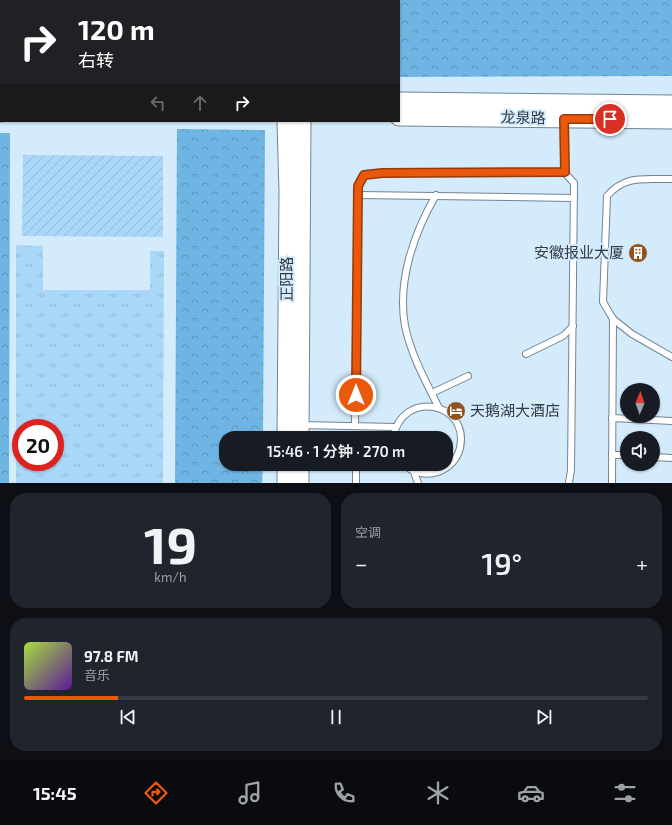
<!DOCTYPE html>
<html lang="zh">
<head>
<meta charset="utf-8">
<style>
	body { margin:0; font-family:"Exo 2","Noto Sans SC",sans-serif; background:#20242c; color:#f1f3f6; height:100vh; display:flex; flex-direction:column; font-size:15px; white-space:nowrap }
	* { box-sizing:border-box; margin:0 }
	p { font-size:13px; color:#9ea1a6 }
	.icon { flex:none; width:22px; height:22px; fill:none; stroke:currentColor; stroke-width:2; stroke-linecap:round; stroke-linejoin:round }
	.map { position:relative; height:483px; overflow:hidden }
	.panel { display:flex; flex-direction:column; gap:10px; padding:10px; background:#0d0f14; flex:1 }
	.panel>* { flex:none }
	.top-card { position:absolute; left:0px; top:0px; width:400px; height:122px; box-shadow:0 1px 3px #0004; background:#202124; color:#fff; overflow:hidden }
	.needle { width:26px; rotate:2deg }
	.controls { position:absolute; left:620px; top:383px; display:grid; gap:8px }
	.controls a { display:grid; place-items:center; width:40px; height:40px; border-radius:50%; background:#171b24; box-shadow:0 1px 3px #0004; font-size:20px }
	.speed { position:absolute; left:12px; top:419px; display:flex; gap:8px; font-size:20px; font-weight:700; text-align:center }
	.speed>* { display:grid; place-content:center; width:52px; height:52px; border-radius:50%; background:#171b24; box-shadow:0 1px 3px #0004; line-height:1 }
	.speed .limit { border:6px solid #d22; background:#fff; color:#111 }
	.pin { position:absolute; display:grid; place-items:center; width:34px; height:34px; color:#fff; margin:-17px; border:2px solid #fff; border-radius:50%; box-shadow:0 1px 4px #0007 }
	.me { position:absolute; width:44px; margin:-22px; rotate:0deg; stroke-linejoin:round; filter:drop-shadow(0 0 3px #0008) }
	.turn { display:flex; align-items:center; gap:14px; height:84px; padding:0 12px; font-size:18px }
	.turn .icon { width:52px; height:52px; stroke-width:2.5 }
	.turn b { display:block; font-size:28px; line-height:34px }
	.lanes { display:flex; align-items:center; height:38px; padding:0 12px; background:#0003; justify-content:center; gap:20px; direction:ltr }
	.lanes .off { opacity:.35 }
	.big { font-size:30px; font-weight:600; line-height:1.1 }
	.panel .tile { flex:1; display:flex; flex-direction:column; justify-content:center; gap:6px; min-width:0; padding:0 14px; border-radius:16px; background:#20242c }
	.panel .dial { align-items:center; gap:0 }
	.dial b { font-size:52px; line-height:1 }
	.song { display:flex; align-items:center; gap:12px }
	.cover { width:48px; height:48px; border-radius:6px; background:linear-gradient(135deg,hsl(80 70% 55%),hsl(270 70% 35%)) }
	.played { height:4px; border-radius:2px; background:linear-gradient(90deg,#ea580c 15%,#363941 15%) }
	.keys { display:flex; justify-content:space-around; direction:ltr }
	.heat { display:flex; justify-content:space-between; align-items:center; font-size:22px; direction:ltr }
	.panel .tiles { flex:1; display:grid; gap:10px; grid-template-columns:1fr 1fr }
	.tile:last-child { grid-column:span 2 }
	.trip { position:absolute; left:219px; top:431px; width:234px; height:40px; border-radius:16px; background:#171b24; box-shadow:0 1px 3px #0004; font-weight:600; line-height:40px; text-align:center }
	.tabs { display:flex; height:64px; justify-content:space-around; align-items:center; background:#090b0e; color:#9ea1a6 }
	.tabs .icon { width:28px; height:28px }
	.tabs .active { color:#ea580c }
	.tabs b { font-size:18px; color:#f1f3f6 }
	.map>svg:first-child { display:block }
	.grass { fill:url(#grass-tufts); fill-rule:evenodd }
	.forest { fill:url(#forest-crowns) }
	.garden { fill:url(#garden-furrows) }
	.water { fill:url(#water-rules); stroke:#669abd }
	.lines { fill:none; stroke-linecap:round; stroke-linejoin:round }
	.lane-casing { stroke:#708594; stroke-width:8 }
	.secondary-casing { stroke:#708594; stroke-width:19 }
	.lane { stroke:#fff; stroke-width:6 }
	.secondary { stroke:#fff; stroke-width:17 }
	.route-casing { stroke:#983908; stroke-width:10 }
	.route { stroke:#ea580c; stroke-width:7 }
	.labels { text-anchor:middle; stroke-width:4; stroke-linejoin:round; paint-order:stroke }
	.street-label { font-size:15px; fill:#323b42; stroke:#d3ebfb }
	.poi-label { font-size:15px; fill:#323b42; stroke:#d3ebfb; text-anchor:end }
</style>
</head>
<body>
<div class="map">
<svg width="672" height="483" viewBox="0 0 672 483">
	<defs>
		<pattern id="grass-tufts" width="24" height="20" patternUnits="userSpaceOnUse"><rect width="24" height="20" fill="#a9d7f7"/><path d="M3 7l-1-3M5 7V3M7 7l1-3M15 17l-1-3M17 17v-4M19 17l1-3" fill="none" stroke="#92b9d5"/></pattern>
		<pattern id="forest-crowns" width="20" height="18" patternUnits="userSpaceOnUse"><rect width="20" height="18" fill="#6fb5e3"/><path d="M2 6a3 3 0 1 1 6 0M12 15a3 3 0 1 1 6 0" fill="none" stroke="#5c94ba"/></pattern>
		<pattern id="garden-furrows" width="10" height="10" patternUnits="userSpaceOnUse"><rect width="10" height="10" fill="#a9d7f7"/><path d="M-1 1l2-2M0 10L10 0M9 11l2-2" fill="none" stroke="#92b9d5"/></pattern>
		<pattern id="water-rules" width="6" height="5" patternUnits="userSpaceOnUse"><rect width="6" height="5" fill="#7dc3f2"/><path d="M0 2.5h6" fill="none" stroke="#67a0c6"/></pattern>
	</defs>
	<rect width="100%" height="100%" fill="#d3ebfb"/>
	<!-- grass -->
	<path class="grass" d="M 16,245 L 43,246 L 43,290 L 150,290 L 150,251 L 164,251 L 163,483 L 16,483 ZM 21,428 L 55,428 L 55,462 L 21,462 Z"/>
	<!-- forest -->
	<g class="forest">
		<polygon points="310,0 672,0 672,76 399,77 399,1"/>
		<polygon points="177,129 265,130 263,438 226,438 226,464 263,464 262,483 175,483"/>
		<polygon points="0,133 10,133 9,483 0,483"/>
	</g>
	<!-- garden -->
	<polygon class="garden" points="23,155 163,156 163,237 22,236"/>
	<!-- water -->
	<g class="water">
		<polygon points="0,0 30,0 1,1 1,62"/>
		<rect x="166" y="0" width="86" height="1"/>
	</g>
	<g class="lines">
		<defs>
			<g id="lane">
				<polyline points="564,120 565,173"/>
				<path d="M 672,179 C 645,180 626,174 607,196 L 603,302 L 613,319 L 632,334 L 672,357"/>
				<polyline points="358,195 574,198"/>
				<path d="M 436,195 C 414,233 397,281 405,326 C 411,355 426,382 439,408"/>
				<polyline points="526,354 563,336 573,326"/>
				<polyline points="432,393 468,376"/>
				<polyline points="612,418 672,421"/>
				<polyline points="302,425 395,427"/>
				<polyline points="355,426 358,186 363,175 382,173 565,173 574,183 571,470 569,483"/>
				<path d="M 393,438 C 402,388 470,402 460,448 C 457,460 448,468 438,472 C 426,476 412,473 404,464"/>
				<polyline points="612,455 627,455"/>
				<polyline points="653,457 672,458"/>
				<polyline points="414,472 418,483"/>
				<polyline points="356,483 356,464"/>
				<polyline points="612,483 613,319"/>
			</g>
			<g id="secondary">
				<polyline points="301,0 301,1"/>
				<polyline points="288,1 288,0"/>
				<polyline points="0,97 1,97"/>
				<polyline points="399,101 672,104"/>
				<polyline points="0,112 1,113"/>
				<polyline points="399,117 672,120"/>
				<polyline points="286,438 288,192 286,121"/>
				<polyline points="300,438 302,121"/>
				<polyline points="286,483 286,464"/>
				<polyline points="300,483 300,464"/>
			</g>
		</defs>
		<!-- lane casing -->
		<use href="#lane" class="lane-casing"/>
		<!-- secondary casing -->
		<use href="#secondary" class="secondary-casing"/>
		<!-- lane -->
		<use href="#lane" class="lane"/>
		<!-- secondary -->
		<use href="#secondary" class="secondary"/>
	</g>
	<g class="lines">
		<defs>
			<polyline id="route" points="356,395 358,186 364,175 382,173 565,172 564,119 610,119"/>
		</defs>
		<!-- route casing -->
		<use href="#route" class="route-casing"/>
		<!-- route -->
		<use href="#route" class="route"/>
	</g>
	<!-- icons -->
	<defs>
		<symbol id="building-disc" viewBox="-11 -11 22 22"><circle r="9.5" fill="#93521d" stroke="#d3ebfb"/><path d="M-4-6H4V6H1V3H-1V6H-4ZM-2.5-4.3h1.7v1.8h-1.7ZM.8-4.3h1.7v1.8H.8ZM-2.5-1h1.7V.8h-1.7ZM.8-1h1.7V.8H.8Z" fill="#fff"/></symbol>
		<symbol id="hotel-disc" viewBox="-11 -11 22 22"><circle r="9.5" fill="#93521d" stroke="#d3ebfb"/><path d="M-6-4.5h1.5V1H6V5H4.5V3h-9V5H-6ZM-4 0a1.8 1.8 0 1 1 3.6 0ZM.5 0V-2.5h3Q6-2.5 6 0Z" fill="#fff"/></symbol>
	</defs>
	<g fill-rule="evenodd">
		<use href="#building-disc" x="627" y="242" width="22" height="22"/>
		<use href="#hotel-disc" x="445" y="400" width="22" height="22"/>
	</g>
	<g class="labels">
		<!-- street labels -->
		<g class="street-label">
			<text transform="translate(523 118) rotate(1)" y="5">龙泉路</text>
			<text transform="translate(287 279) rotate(-90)" y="5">正阳路</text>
		</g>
		<!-- poi labels -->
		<g class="poi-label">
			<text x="624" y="258">安徽报业大厦</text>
			<text x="470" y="416" text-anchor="start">天鹅湖大酒店</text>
		</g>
	</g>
</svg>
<div class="controls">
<a><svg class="needle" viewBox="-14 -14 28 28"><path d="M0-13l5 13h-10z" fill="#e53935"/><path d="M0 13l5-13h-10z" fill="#9ea1a6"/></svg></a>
<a><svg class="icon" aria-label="sound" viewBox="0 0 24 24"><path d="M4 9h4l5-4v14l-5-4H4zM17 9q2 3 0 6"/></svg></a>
</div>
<div class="speed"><div class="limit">20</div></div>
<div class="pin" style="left:610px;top:119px;background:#d93025"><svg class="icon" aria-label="arrive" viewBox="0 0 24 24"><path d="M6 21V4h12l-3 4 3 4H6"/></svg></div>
<svg class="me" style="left:356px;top:395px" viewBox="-20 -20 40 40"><circle r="17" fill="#ea580c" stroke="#fff" stroke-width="3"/><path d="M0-11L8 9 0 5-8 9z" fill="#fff"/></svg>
<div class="trip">15:46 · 1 分钟 · 270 m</div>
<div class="top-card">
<div class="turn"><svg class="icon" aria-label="right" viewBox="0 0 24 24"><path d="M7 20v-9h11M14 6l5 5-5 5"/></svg><div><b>120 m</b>右转</div></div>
<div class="lanes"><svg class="icon off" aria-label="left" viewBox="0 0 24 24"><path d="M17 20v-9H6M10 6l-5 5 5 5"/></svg><svg class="icon off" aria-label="ahead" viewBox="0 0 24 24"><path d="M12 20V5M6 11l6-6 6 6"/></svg><svg class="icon" aria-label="right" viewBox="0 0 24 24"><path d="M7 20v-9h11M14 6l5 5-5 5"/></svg></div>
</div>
</div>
<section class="panel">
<div class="tiles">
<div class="tile dial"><b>19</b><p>km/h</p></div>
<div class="tile"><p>空调</p>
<div class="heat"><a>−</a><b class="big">19°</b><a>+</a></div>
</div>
<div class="tile">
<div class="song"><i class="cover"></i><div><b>97.8 FM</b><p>音乐</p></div></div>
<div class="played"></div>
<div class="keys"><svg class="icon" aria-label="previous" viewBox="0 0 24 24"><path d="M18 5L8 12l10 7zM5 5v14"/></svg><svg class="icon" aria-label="pause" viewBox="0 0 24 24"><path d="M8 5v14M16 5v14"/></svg><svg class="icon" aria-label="next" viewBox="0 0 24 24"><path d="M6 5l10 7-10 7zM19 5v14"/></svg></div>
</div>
</div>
</section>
<nav class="tabs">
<b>15:45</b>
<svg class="icon active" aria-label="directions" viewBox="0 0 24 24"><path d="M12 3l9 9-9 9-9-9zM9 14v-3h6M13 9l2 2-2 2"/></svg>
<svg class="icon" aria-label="music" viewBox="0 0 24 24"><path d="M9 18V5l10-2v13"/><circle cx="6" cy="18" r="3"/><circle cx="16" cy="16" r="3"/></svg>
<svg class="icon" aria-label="phone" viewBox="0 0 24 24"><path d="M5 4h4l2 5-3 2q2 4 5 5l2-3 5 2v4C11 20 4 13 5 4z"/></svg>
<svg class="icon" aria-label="climate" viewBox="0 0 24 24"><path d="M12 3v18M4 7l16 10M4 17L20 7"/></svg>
<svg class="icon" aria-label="car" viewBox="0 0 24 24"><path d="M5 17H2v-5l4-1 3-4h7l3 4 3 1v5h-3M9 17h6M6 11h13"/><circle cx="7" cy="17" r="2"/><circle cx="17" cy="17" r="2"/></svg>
<svg class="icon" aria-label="filters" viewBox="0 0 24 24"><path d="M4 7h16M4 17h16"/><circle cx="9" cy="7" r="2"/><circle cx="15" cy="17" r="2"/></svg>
</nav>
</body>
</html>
